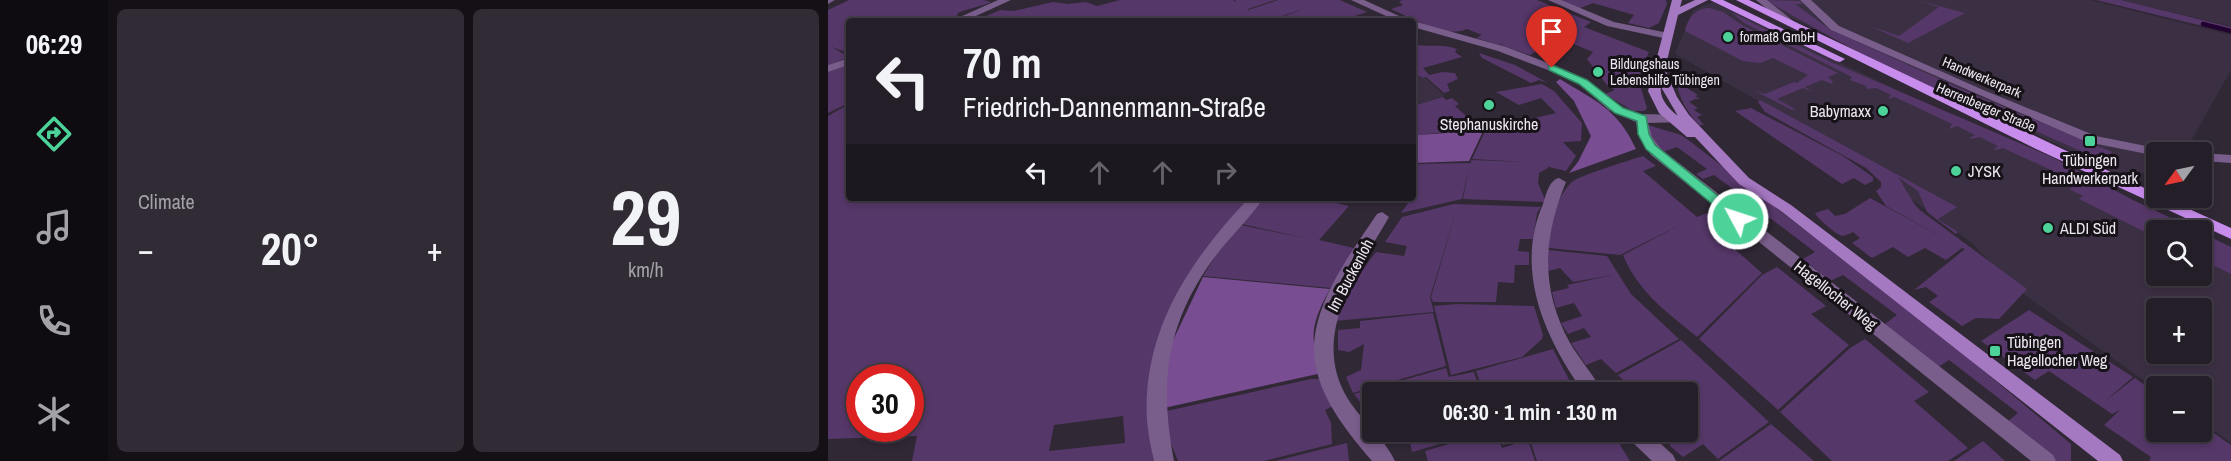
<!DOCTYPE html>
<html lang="en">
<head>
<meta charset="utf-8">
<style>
	body { margin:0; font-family:"Archivo Narrow",sans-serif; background:#302b34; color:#f1f3f6; height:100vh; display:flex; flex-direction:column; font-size:22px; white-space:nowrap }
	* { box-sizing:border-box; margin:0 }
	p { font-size:20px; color:#a3a2a8 }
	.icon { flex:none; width:33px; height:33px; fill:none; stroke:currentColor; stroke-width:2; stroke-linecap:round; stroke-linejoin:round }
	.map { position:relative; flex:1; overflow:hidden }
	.drawer { display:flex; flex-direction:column; gap:9px; padding:9px; background:#141016; width:720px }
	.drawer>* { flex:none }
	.guide { position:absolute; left:18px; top:18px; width:570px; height:183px; border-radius:6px; box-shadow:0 3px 9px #0003,0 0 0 2px #413c45; background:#241e28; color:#f1f3f6; overflow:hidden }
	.needle { width:39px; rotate:237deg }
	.controls { position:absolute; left:1318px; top:142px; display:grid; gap:12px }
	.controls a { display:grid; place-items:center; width:66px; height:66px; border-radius:6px; background:#241e28; box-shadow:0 3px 9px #0003,0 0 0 2px #413c45; font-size:30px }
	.speed { position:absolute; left:18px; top:364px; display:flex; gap:12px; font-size:30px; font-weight:700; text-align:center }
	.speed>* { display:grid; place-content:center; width:78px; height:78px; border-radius:50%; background:#241e28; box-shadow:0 3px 9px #0003,0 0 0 2px #413c45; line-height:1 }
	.speed .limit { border:9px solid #d22; background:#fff; color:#111 }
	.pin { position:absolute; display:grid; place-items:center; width:51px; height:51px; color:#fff; margin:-62px -26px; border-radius:50% 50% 50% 0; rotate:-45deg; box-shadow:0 0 6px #0007 }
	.pin .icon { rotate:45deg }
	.me { position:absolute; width:66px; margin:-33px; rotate:310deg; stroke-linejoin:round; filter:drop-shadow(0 0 4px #0008) }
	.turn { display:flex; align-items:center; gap:21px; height:126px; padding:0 18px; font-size:27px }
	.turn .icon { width:78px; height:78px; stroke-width:2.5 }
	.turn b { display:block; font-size:42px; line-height:51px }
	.lanes { display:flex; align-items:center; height:57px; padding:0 18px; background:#0003; justify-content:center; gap:30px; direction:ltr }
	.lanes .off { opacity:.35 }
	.big { font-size:45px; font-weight:700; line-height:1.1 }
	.drawer .widget { flex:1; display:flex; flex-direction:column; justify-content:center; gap:9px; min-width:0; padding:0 21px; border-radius:9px; background:#302b34 }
	.drawer .dial { align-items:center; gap:0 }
	.dial b { font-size:78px; line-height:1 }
	.heat { display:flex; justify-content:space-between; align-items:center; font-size:33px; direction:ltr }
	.drawer .tiles { flex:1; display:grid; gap:9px; grid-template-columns:repeat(2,1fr) }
	.trip { position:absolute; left:534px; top:382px; width:336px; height:60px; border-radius:6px; background:#241e28; box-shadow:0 3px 9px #0003,0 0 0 2px #413c45; font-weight:700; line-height:60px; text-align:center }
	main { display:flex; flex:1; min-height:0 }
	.dock { display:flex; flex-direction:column; width:108px; justify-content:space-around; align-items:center; background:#0e0c10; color:#a3a2a8 }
	.dock .icon { width:42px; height:42px }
	.dock .on { color:#4dd39a }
	.dock b { font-size:27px; color:#f1f3f6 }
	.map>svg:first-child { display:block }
	.built { fill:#3b3043; fill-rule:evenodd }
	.green { fill:#563769; fill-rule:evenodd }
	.forest { fill:#784d91 }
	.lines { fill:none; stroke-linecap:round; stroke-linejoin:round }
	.stream { stroke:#210130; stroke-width:4.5 }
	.street { fill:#795d8b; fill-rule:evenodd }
	.secondary { fill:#a578c2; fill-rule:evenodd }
	.primary { fill:#c78cec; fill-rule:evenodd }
	.route { fill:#4dd39a; stroke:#328964; stroke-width:1.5 }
	.poi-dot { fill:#4dd39a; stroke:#161218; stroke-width:2 }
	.labels { text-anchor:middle; stroke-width:6; stroke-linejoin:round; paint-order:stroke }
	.far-poi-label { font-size:14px; fill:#ece6f0; stroke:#161218; text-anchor:start }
	.far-street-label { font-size:14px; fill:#ece6f0; stroke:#161218 }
	.poi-label { font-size:16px; fill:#ece6f0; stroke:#161218; text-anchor:start }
	.street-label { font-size:16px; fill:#ece6f0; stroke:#161218 }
</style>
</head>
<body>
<main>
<nav class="dock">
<b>06:29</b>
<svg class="icon on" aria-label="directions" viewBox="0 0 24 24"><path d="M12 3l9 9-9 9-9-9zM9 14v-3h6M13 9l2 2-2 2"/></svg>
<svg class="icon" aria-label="music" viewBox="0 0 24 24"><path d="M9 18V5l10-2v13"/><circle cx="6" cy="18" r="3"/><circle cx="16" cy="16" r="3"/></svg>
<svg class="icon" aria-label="phone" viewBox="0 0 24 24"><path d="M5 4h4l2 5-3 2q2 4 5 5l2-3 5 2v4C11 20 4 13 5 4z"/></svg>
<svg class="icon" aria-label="climate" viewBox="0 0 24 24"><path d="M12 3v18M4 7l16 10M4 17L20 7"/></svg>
</nav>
<section class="drawer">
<div class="tiles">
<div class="widget"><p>Climate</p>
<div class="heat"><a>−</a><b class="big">20°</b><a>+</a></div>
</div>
<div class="widget dial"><b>29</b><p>km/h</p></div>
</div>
</section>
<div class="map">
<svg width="1403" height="461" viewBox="0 0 1403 461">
	<rect width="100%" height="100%" fill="#302835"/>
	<!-- built -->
	<g class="built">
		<polygon points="926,0 1262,0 1403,35 1403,70 1360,146 1349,153 1329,153 1329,165 1304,180"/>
		<polygon points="1293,0 1403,0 1403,26"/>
		<path d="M 885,2 L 1364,231 L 1329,231 L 1329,276 L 1374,276 L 1374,236 L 1403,249 L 1403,443 L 1374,422 L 1374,387 L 1329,387 L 1329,390 L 1186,287 L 1144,243 L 1079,196 L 1064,176 L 847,54 L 865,10 ZM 1329,309 L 1374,309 L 1374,354 L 1329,354 Z"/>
		<polygon points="585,73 593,78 597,78 617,96 585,106"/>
	</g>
	<!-- green -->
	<g class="green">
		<path d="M 21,0 L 155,0 L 163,2 C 152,7 141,8 130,13 L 129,16 L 111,21 L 91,19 L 85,21 L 21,21 L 21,53 L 4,47 L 21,57 L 0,65 L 0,10 Z"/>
		<polygon points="292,0 405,0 408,2 407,0 447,0 420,9 420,10 450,0 512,0 539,12 511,21 444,21 478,8 440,21 147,21 172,10 186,11 225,2 240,4 258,2 269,6"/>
		<path d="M 574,0 L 709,0 L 763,22 L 756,27 L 821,52 L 813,71 L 812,85 L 819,108 L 816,111 L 805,111 L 777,94 L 787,90 L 779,85 L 759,59 L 765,52 L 721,34 L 729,28 L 720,33 L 704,28 L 737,42 L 718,51 L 712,49 L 702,55 L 672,45 L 676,42 L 671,45 L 648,38 L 654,35 L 639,29 C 617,39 584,18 563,9 L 575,5 L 571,2 Z"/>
		<polygon points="733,0 838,0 839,4 831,23 821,28 800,23 806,15 765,3 750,9"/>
		<polygon points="937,0 972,1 974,4 967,4 1003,30 1145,94 1284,152 1277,162 1139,100 1111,92 1026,50"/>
		<polygon points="1089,0 1137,13 1080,43 1042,26 1071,36 1111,7"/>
		<polygon points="1268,0 1293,0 1403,27 1403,33"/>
		<path d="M 882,8 L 895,12 L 914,25 L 1010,73 L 1000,77 L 1005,82 L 1004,84 L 994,80 L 977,87 L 986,92 L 975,88 L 949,99 L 967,109 L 964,110 L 927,91 L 937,94 L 966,82 L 969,83 L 980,75 L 945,58 L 932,63 L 915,61 L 857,31 C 860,18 867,8 882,8 Z"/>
		<polygon points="903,12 1003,62 1224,157 1305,200 1370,231 1329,231 1329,238 1251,199 1255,196 1241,189 1249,184 1244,180 1239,183 1221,175 1225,171 1175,148 1167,150 1166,149 1170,146 1152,137 1143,139 1142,138 1147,135 1129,126 1121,129 1124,124 1067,97 1060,99 1063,95 1048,88 1039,89 1038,86 1022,80 1024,77 916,23"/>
		<path d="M 585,44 C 601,48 612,43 629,49 L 627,52 L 634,57 L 595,68 L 601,75 L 614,72 L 627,73 L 630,79 L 619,84 L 622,91 L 616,93 L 598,77 L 594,78 L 585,72 Z"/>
		<polygon points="651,53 687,65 720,83 711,80 703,83 654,58"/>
		<path d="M 849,57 L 851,58 L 849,70 L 860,78 L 871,81 L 857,87 L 870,95 L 867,96 L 872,99 L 867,99 L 861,102 L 870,108 L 866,110 L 874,115 L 869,117 L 876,125 L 871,125 C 854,107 843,82 849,57 Z"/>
		<polygon points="21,65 21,103 0,113 0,72"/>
		<polygon points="714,84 726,91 754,123 753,141 735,142 748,156 738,171 721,167 721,165 720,168 711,173 710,183 718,202 635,199 641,167 634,199 573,213 581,202 563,198 585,198 585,164 643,163 643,160 699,162 644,159 659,127 678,121 681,124 728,113 713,98 691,105 668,92"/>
		<polygon points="615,97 618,100 624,98 631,104 627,106 645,122 618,132 590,135 585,129 585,106"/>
		<path d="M 932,100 L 1129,207 L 1110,219 L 1130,232 L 1128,234 L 1099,212 L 1090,191 L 1070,177 L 1087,205 L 1093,211 L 1199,289 L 1171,319 L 1148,318 L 1134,326 L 1101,302 L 1110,296 L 1098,287 L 1086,290 L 1137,249 L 1134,248 L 1118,260 L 1097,248 L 1080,257 L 1065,247 L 1044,258 L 1024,243 L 1032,238 L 1025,232 C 1023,233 1016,236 1015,236 C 1008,235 989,218 987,213 L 1000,209 L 1007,216 L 1017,214 L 1042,198 L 1121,241 L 1058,206 L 1048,191 L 1053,187 L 1053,182 L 1038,168 L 937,112 L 930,102 Z"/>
		<path d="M 21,104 L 21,198 L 428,198 L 338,320 L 323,445 L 326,461 L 84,461 L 89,436 L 0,439 L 0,116 ZM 32,378 L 82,378 L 82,429 L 32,429 ZM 295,416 L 297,443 L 221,451 L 226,425 Z"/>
		<polygon points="923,108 1015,156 1045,177 1045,181 1037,185 1026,178 1014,184 907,111"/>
		<polygon points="820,125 853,135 863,142 1114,336 1243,444 1243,461 1222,461 1178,423 1190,413 1121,360 1109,368 1057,324 1069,315 1015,275 1002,281 975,259 987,252 942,218 929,223 914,210 925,204 886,175 875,179 868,174 879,169 849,147 835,152 823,142 817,126"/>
		<path d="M 815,156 L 828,166 L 815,171 L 869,217 L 884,211 L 917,239 L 903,246 L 934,273 L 869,337 C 840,313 810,292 795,255 L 854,224 L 792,255 L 721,248 C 720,228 728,197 744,182 C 750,176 802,160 815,156 Z"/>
		<polygon points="437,198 488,198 521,206 491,240 530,249 503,288 375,276 388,255 413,225 481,239 414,224"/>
		<polygon points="626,204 713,207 709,213 705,239 692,239 690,251 701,252 701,265 687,265 686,283 670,282 668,302 605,302 603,297 630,205 602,297 606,312 506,321 508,309 514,308 520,296 516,294 548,252 576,256 579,246 557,242 574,217"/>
		<polygon points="1374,233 1403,247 1403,274 1374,260"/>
		<polygon points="720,250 779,256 803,294 851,339 788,373 773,359 758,365 743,343 763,337 756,328 740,334 733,323 754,316 746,303 728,308 724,292 741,288 739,285 784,275 745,282 732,268 720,271"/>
		<polygon points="949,267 998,306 983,314 1021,345 950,410 871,339 934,275"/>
		<polygon points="629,304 706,306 715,335 714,339 694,357 623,375 606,306"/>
		<polygon points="1201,310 1305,377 1277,401 1307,378 1329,394 1329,432 1374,432 1374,425 1403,445 1403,461 1321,461 1323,457 1276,425 1292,410 1284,414 1221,371 1207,380 1153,341"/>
		<polygon points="605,313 618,366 525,393 518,377 533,370 536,344 521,352 510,350 510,330 532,328 532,321"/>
		<polygon points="1037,339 1101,392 1086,401 1140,448 1120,461 1004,461 952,412 1022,348"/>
		<polygon points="853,340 941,422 890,459 875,444 855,457 841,445 852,439 846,432 860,432 860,393 795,393 803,388 790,375"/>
		<polygon points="725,349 748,393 656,393 648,371"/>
		<polygon points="618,368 621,377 646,372 653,393 544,393 544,418 526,394"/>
		<polygon points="483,379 491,379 505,406 497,410 503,423 504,444 436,461 350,461 340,436 334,412"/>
		<polygon points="943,424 986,461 891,461"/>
		<polygon points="580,432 654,432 584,452"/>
		<polygon points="662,432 668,432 674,448 700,440 707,461 600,461 597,451"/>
		<polygon points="671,432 783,432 794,443 792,445 802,461 709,461 701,437 675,445"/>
		<polygon points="1155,441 1177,461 1126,461"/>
		<polygon points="519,443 521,461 447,461"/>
	</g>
	<!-- forest -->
	<g class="forest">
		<path d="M 732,79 C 767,101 789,108 808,149 L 741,173 L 750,162 L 763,136 L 746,101 L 728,82 Z"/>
		<polygon points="650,121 657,127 641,161 585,163 585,131 590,135 618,133"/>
		<path d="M 375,277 L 502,289 C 484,322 480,337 494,373 L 336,408 L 340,351 Z"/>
	</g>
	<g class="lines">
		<!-- stream -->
		<polyline class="stream" points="1375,24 1403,31"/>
		<!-- street -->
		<g class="street">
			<polygon points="0,0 7,0 0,4"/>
			<polygon points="170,0 183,0 137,21 123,21"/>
			<polygon points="523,0 536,0 582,21 569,21"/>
			<polygon points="720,0 733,0 786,22 840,33 845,36 840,39 779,26"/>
			<polygon points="928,0 939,0 969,24 960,26"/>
			<polygon points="972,0 983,0 1011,26 1153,89 1268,136 1333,149 1340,153 1329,153 1329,156 1259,142 1003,30"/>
			<polygon points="585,21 678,47 728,66 759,80 789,104 809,114 861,115 863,118 861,121 857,122 820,123 824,137 833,149 1225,455 1228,461 1203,461 823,155 811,137 808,122 781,110 751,84 720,70 670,51 585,27"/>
			<polygon points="21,58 21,65 0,72 0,65"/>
			<polygon points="1374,153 1403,155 1403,163 1374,161"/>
			<path d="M 731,178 L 738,182 C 715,238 712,288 742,343 C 752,360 766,375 775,393 L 756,393 C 717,338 686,271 715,204 C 718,195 721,180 731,178 Z"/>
			<path d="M 421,198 L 436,198 C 421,219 402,237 386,258 C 338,324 331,382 346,461 L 326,461 C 323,448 320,434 319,420 C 314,331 362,260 421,198 Z"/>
			<path d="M 554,212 L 561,217 C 530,271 481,336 520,399 C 533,420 557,439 567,461 L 544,461 C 521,434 496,404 488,368 C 476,314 521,256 549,214 Z"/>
			<polygon points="797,432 820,432 845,455 848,461 824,461 800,438"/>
		</g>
		<!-- secondary -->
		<path class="secondary" d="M 844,0 L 854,0 L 852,7 L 867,0 L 880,0 L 850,15 L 837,69 L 849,97 L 861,115 L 921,178 L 963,205 L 1292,455 L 1295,461 L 1270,461 L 953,211 L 911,184 L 867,137 L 859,137 L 831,113 L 820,91 ZM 833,87 L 850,116 C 841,109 831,98 833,87 Z"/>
		<!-- primary -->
		<g class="primary">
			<polygon points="882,0 895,0 1017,59 1012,62 1008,61"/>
			<polygon points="908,0 921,0 1329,194 1329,198 1337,198 1403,228 1403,239 1208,149"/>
		</g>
	</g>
	<!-- route -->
	<polygon class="route" points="724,65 759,80 795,108 818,116 821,134 827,145 915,216 917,219 915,222 906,222 818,149 810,134 809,121 787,113 751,84 721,70 721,66"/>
	<!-- markers -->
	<g class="poi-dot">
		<circle cx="900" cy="37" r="6"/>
		<circle cx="770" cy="72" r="6"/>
		<circle cx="661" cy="105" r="6"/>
		<circle cx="1055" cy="111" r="6"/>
		<rect x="1256" y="135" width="12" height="12" rx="3"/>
		<circle cx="1128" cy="171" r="6"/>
		<circle cx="1220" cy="228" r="6"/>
		<rect x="1161" y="345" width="12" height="12" rx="3"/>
	</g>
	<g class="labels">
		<!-- far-poi labels -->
		<g class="far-poi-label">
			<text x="912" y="42">format8 GmbH</text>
			<text x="782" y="69">Bildungshaus<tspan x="782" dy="16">Lebenshilfe Tübingen</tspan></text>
		</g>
		<!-- far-street labels -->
		<g class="far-street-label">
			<text transform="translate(1154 77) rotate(23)" y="5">Handwerkerpark</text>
			<text transform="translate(1158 107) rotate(23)" y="5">Herrenberger Straße</text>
		</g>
		<!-- poi labels -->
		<g class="poi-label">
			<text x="1043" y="117" text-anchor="end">Babymaxx</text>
			<text x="661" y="130" text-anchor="middle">Stephanuskirche</text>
			<text x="1262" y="166" text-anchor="middle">Tübingen<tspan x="1262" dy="18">Handwerkerpark</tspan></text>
			<text x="1140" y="177">JYSK</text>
			<text x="1232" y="234">ALDI Süd</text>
			<text x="1179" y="348">Tübingen<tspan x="1179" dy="18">Hagellocher Weg</tspan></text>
		</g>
		<!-- street labels -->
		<g class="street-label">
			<text transform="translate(522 275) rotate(-62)" y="6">Im Buckenloh</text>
			<text transform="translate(1008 295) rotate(38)" y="6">Hagellocher Weg</text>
		</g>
	</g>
</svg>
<div class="controls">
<a><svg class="needle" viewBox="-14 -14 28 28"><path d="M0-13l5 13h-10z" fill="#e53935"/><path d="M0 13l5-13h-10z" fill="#a3a2a8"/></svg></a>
<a><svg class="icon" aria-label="search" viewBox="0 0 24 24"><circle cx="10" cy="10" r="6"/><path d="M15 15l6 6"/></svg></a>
<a>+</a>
<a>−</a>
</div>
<div class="speed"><div class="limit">30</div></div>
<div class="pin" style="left:724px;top:68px;background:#d93025"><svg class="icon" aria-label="arrive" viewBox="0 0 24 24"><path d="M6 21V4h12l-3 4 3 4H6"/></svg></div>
<svg class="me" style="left:910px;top:219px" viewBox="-20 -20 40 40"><circle r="17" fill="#4dd39a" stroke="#fff" stroke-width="3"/><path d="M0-11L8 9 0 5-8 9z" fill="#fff"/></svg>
<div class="trip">06:30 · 1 min · 130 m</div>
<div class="guide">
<div class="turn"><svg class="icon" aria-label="left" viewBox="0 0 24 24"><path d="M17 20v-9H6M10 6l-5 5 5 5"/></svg><div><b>70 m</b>Friedrich-Dannenmann-Straße</div></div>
<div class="lanes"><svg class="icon" aria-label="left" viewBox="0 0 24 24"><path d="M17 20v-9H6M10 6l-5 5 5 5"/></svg><svg class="icon off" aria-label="ahead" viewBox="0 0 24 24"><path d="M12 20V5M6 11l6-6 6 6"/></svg><svg class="icon off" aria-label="ahead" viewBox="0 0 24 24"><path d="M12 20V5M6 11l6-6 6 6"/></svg><svg class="icon off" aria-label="right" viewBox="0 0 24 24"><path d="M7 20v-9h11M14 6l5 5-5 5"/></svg></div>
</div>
</div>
</main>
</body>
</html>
